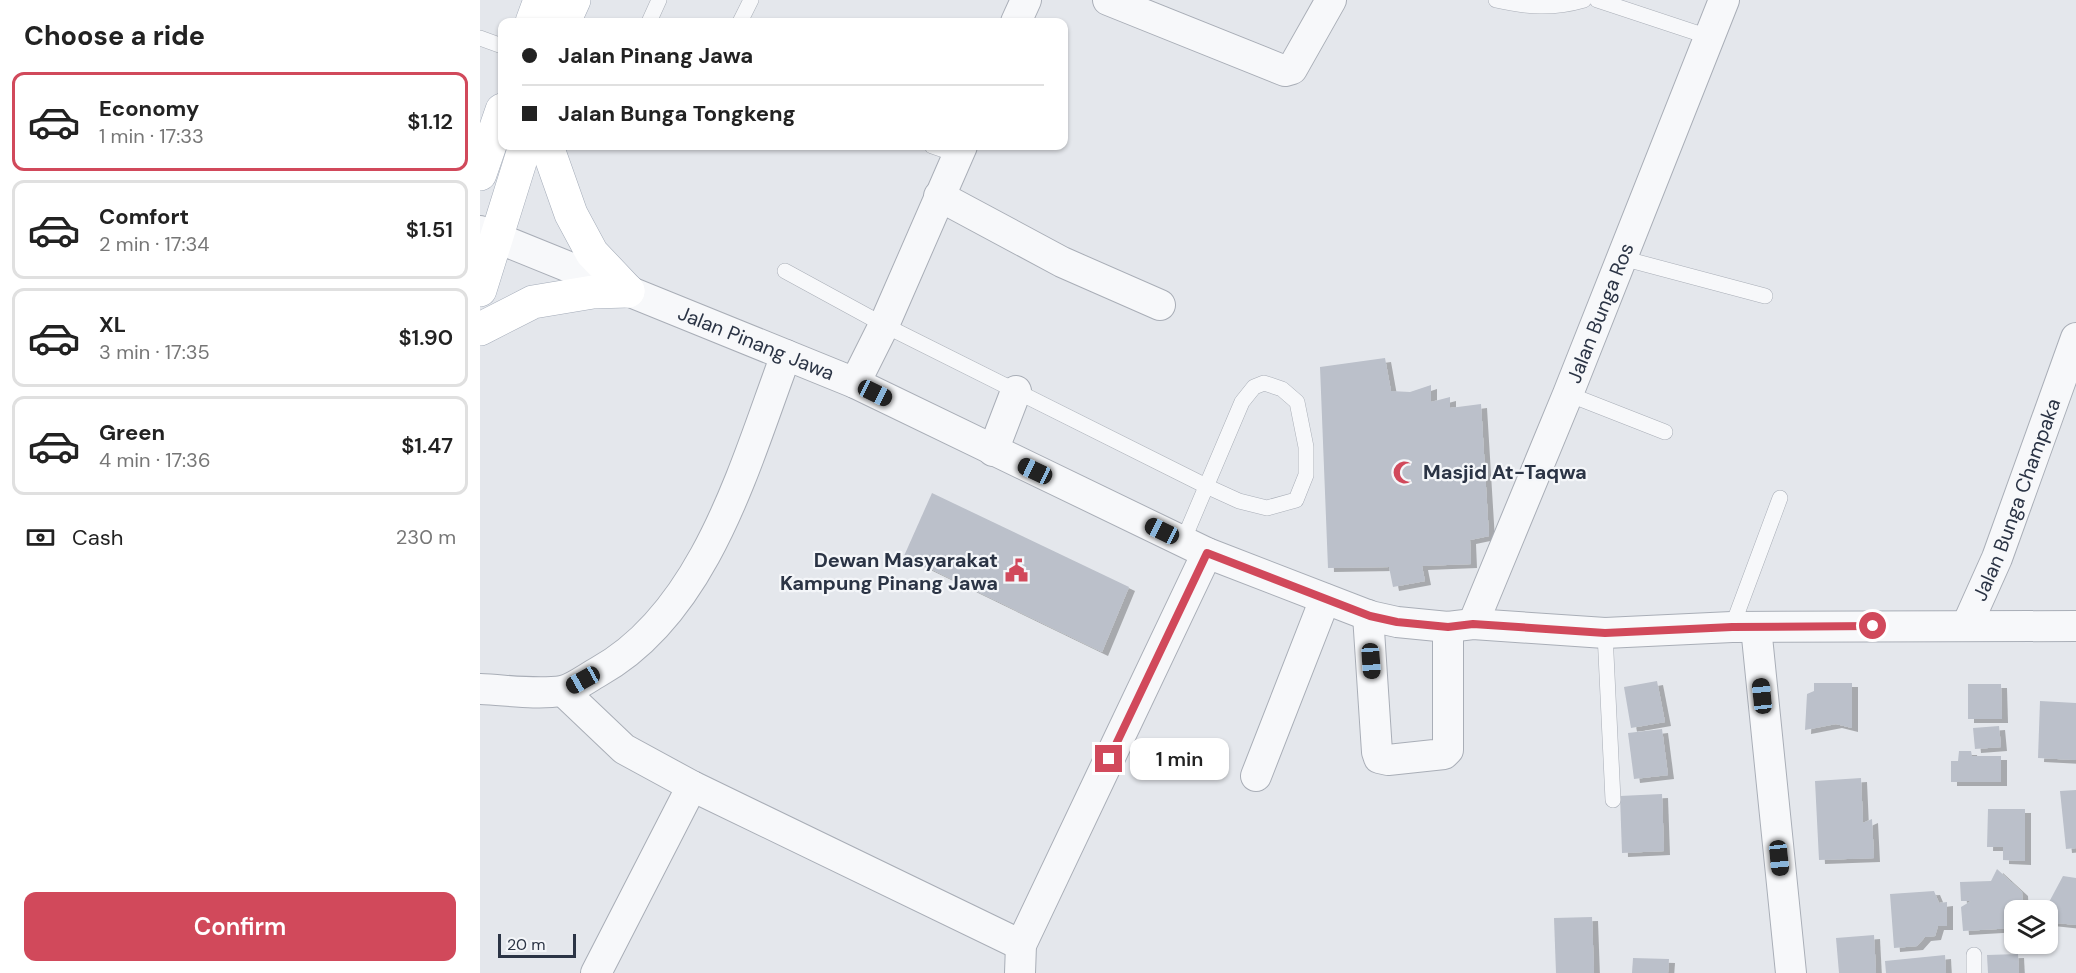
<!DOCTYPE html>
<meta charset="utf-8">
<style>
:root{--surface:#fff;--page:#f2f2f2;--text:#222;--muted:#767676;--line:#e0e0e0;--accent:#d1495b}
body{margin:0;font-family:"DM Sans",sans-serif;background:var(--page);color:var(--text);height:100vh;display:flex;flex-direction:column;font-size:22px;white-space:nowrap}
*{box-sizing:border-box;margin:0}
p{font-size:20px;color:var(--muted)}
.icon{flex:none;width:33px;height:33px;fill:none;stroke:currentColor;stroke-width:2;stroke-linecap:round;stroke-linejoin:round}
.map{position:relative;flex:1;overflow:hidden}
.details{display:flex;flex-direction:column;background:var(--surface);width:480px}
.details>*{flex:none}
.guide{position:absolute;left:18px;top:18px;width:570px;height:132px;border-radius:12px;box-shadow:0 2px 4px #0004;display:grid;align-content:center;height:132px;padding:0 24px;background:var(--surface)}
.tools{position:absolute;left:1524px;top:900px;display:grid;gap:12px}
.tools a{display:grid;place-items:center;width:54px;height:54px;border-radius:12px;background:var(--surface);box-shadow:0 2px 4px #0004;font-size:30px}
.scale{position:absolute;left:18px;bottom:15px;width:78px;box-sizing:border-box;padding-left:6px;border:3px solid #2b3445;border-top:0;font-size:16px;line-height:21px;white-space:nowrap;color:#2b3445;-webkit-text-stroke:4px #f4f6f9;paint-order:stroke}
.end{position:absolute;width:27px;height:27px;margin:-14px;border:8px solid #d1495b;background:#fff;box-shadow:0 0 0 3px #fff}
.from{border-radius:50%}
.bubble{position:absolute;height:42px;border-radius:12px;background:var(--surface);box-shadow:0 2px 4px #0004;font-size:20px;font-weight:600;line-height:42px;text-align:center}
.car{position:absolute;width:18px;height:36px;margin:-18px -9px;border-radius:8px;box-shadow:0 0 4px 2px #0007;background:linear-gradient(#222 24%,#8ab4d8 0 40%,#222 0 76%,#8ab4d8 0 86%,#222 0)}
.guide b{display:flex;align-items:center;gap:21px;height:57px;font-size:22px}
.guide b+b{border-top:2px solid var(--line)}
.guide i{width:15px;height:15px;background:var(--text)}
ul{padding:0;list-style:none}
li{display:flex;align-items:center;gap:18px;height:99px;margin:0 12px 9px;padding:0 12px;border:3px solid var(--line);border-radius:12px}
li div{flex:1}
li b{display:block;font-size:22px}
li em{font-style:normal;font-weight:600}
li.on{border-color:var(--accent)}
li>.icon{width:54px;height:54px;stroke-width:1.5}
h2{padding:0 24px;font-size:27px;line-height:72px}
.pay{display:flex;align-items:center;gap:15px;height:66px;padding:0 24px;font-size:22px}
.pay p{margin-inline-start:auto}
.primary-button{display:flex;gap:12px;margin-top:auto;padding:12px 24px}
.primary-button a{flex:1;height:69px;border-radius:12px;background:var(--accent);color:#fff;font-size:24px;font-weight:600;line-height:69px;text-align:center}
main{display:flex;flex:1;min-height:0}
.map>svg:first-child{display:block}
.building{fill:#bbc0ca;filter:url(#shadow)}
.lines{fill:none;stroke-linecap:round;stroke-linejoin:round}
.lane-casing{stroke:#a9aeb7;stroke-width:16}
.street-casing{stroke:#a9aeb7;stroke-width:32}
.primary-casing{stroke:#a3abb8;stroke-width:34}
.lane{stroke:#f7f8fa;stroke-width:15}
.street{stroke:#f7f8fa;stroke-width:30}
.primary{stroke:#fff;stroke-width:33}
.route{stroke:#d1495b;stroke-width:8}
.labels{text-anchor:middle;stroke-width:4.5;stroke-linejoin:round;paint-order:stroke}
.street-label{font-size:20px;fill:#2b3445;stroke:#f4f6f9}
.poi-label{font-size:20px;font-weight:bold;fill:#2b3445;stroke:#f4f6f9;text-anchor:start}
</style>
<main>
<section class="details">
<h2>Choose a ride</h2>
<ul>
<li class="on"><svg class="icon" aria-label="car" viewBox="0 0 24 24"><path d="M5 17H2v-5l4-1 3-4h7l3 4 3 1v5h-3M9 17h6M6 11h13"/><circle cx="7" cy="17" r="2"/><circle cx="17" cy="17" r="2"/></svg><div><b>Economy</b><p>1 min · 17:33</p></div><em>$1.12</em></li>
<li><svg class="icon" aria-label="car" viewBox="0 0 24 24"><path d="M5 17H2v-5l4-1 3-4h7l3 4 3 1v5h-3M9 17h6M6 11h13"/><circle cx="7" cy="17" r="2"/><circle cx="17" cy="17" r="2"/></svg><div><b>Comfort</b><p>2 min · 17:34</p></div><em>$1.51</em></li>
<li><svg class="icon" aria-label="car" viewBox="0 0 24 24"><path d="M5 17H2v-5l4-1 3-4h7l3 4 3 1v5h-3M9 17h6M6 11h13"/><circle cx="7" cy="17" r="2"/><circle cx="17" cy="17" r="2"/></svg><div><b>XL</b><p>3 min · 17:35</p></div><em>$1.90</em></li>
<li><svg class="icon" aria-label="car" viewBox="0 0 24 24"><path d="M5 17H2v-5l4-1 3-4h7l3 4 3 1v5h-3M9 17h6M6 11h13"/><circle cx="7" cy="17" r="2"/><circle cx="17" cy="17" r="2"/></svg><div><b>Green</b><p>4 min · 17:36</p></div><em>$1.47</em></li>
</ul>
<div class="pay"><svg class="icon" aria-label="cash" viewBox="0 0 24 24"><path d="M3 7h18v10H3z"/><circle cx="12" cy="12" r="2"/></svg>Cash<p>230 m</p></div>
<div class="primary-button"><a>Confirm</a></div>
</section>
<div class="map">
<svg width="1596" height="973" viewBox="0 0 1596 973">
<defs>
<filter id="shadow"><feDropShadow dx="6" dy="4" stdDeviation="0" flood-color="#0004"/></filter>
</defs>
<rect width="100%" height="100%" fill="#e4e7ec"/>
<!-- building -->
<g class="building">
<polygon points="905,358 911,391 930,392 951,385 951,402 970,397 970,408 1001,404 1009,536 990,540 991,564 942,566 945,581 913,587 909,567 848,568 840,367"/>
<polygon points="452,493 649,587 622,652 424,556"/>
<polygon points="1177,681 1185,722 1151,728 1144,687"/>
<polygon points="1334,683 1372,683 1372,728 1356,724 1325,730 1327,694 1334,691"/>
<polygon points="1488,684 1521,684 1522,719 1488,719"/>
<polygon points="1560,701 1596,703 1596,760 1558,758"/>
<polygon points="1519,726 1521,747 1495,749 1493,728"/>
<polygon points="1182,729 1188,775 1154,779 1148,733"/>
<polygon points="1479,751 1491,751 1492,756 1521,756 1521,782 1471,782 1471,761 1478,761"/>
<polygon points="1381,778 1383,823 1392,819 1394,858 1339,860 1335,781"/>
<polygon points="1596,790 1596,848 1586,849 1580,791"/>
<polygon points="1182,794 1184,851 1142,853 1140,796"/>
<polygon points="1508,809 1545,809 1545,861 1523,860 1523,847 1507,847"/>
<polygon points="1517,869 1542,892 1543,910 1534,910 1534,928 1483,931 1481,907 1491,901 1481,901 1480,882 1511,881"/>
<polygon points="1583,876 1596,878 1596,925 1568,922 1568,904"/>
<polygon points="1454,891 1459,903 1467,902 1467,926 1458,926 1455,936 1445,937 1437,946 1414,948 1410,894"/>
<polygon points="1112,917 1114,973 1076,973 1074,918"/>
<polygon points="1394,935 1396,973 1359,973 1356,938"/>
<polygon points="1538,954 1539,973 1508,973 1507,955"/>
<polygon points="1465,955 1466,973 1406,973 1405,961"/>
<polygon points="1153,958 1189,959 1188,973 1152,973"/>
</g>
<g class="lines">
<defs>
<g id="lane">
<path d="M1016,0C1047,7 1073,9 1104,0"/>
<polyline points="1117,0 1229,37"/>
<polyline points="169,22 179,0"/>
<polyline points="260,22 271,0"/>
<polyline points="0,38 22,46"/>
<polyline points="452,146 478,155"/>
<polyline points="1142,258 1285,296"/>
<polyline points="305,271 404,325 726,486 759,501 787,508 816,500 826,475 826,447 817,402 802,389 784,383 774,387 762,402 703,541"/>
<polyline points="1088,394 1185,432"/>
<polyline points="1252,627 1300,498"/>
<polyline points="1125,633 1133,800"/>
<polyline points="1494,955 1494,973"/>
</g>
<g id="street">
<polyline points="628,0 805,71 812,69 851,0"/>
<polyline points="536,22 546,0"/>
<polyline points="459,196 582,262 680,305"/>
<path id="s1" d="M0,231L375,383L727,553L890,616L917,622L968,627L993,624L1125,633L1252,627L1596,626"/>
<polyline points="375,383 404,325 482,146"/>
<polyline points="513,451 536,391"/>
<polyline points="888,615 897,752 899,758 908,760 964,754 968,750 968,627"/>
<path id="s2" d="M993,624L1088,394L1244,0"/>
<path id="s3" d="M1487,625L1517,558L1596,338"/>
<polyline points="1276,627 1311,973"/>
<path d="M0,689C26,690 56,695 82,691C93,689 107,678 118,672C226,612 265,464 306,355"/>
<polyline points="83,691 144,749 212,786 541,945"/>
<polyline points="776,776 845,599"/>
<polyline points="116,973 212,786"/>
<polyline points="540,973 541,945 727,553"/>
</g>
<g id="primary">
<polyline points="52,22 60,0"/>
<polyline points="84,22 94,0"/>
<polyline points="67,146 91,214 112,253 148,291"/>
<polyline points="0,174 22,110"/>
<polyline points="0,290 45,146"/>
<polyline points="0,329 53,302 113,292 148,291"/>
</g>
</defs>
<!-- lane casing -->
<use href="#lane" class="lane-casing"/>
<!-- street casing -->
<use href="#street" class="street-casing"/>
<!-- primary casing -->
<use href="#primary" class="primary-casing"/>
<!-- lane -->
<use href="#lane" class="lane"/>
<!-- street -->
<use href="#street" class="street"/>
<!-- primary -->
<use href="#primary" class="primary"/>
</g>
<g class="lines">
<!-- route -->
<polyline class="route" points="629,759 727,553 890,616 917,622 968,627 993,624 1125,633 1252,627 1393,626"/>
</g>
<!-- icons -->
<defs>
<symbol id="mosque-bare" viewBox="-9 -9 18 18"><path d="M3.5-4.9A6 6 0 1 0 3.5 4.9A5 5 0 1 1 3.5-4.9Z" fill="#d1495b" stroke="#f4f6f9" stroke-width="2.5" paint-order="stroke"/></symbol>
<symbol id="civic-bare" viewBox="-9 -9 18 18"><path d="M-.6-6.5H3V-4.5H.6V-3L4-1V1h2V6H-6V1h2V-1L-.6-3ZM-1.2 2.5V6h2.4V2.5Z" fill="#d1495b" stroke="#f4f6f9" stroke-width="2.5" paint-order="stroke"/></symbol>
</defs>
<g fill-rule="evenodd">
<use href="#mosque-bare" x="908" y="456" width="33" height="33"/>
<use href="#civic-bare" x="520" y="554" width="33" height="33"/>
</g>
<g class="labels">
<!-- street labels -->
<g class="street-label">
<text dy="7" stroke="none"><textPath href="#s2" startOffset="336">Jalan Bunga Ros</textPath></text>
<text dy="7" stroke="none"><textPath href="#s1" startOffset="298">Jalan Pinang Jawa</textPath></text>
<text dy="7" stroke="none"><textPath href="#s3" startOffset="135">Jalan Bunga Champaka</textPath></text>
</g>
<!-- poi labels -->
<g class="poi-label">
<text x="943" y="479">Masjid At-Taqwa</text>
<text x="518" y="567" text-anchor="end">Dewan Masyarakat<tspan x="518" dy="23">Kampung Pinang Jawa</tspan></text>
</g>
</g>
</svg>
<div class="tools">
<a><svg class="icon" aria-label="layers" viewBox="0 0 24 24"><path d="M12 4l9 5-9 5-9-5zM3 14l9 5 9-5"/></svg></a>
</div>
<div class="scale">20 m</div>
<i class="end from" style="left:1393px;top:626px"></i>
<i class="end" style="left:629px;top:759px"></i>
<div class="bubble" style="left:650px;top:738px;width:99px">1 min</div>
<i class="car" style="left:395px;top:393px;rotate:116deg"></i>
<i class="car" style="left:555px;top:471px;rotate:295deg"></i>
<i class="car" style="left:682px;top:531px;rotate:296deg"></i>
<i class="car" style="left:891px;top:661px;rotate:176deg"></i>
<i class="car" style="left:103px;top:680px;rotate:241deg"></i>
<i class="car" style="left:1282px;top:696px;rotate:354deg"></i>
<i class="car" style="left:1299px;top:858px;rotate:174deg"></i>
<div class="guide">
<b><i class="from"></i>Jalan Pinang Jawa</b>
<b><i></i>Jalan Bunga Tongkeng</b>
</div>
</div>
</main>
